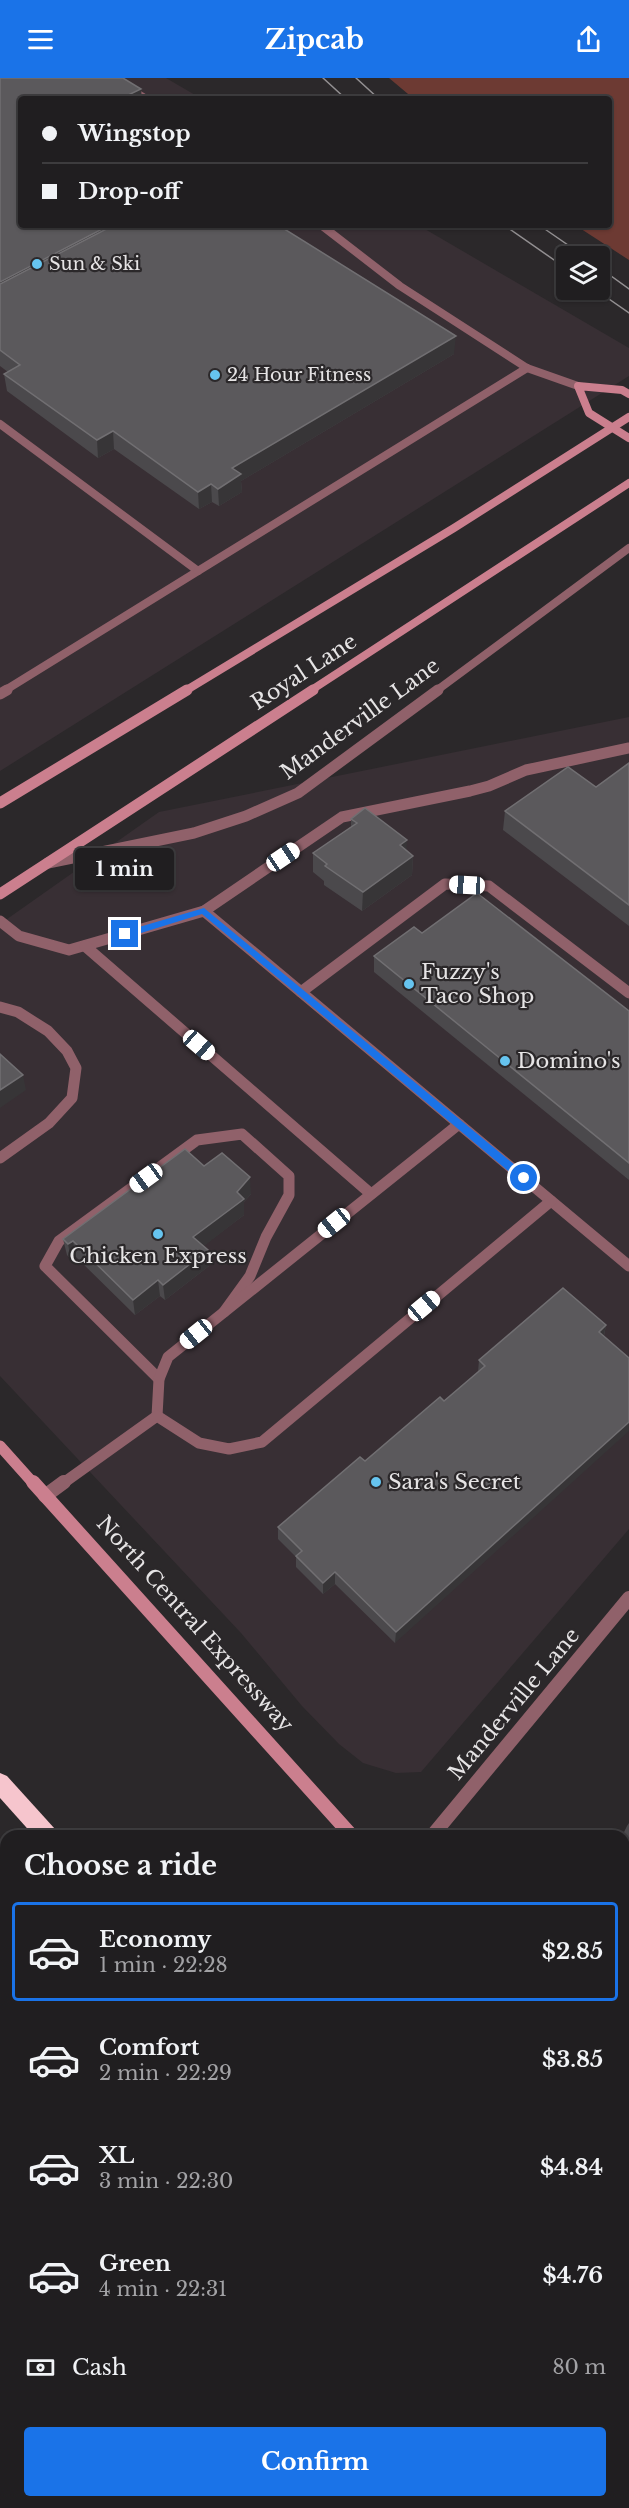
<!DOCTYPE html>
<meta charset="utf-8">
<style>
:root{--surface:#201e20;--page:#282729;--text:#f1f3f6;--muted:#a2a2a5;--line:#3d3c3e;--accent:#1a73e8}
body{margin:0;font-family:"Libre Baskerville",serif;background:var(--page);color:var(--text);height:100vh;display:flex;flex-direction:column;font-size:22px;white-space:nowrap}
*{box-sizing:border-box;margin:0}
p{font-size:20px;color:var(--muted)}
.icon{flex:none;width:33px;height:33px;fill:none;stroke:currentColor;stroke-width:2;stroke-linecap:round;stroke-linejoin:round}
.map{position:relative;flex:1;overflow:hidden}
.drawer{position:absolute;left:0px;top:1752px;width:630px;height:678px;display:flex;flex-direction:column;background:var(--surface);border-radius:18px 18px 0 0;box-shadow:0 2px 4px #0004,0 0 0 2px var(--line)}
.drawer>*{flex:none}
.guide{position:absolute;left:18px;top:18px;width:594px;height:132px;border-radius:6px;box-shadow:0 2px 4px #0004,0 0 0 2px var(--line);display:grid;align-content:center;height:132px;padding:0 24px;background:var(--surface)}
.tools{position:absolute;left:556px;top:168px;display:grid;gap:12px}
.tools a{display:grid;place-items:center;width:54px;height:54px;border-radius:6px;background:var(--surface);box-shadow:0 2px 4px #0004,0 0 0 2px var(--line);font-size:30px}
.end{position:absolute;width:27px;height:27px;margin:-14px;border:8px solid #1a73e8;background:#fff;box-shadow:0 0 0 3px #fff}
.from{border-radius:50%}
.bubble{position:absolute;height:42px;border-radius:6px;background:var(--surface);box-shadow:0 2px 4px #0004,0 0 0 2px var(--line);font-size:20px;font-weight:800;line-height:42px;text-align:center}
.car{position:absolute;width:18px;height:36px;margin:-18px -9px;border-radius:8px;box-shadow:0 0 4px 2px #0007;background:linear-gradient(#fff 24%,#345 0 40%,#fff 0 76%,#345 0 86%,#fff 0)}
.guide b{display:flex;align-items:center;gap:21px;height:57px;font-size:22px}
.guide b+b{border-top:2px solid var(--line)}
.guide i{width:15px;height:15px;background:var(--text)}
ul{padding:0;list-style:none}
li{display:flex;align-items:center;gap:18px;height:99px;margin:0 12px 9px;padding:0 12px;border:3px solid transparent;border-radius:6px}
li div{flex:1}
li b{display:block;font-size:22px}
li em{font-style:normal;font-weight:800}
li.current{border-color:var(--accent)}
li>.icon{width:54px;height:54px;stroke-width:1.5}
h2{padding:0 24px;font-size:27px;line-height:72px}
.pay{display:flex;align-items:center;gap:15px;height:66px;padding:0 24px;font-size:22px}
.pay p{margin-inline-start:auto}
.action{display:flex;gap:12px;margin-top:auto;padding:12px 24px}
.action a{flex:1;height:69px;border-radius:6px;background:var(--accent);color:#fff;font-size:24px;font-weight:800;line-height:69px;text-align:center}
header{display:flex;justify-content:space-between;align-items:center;height:78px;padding:0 24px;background:var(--accent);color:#fff;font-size:27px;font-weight:800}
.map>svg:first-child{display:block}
.built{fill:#382f34}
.green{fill:#6d3a33}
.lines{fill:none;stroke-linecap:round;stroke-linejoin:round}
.lane-far2{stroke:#90616a;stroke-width:8}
.lane-far1{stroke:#90616a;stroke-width:11}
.lane{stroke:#90616a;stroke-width:14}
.street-far2{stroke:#90616a;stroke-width:8}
.street-far1{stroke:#90616a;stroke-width:11}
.street{stroke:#90616a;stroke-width:14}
.secondary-far2{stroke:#cb7f8e;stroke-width:8}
.secondary-far1{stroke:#cb7f8e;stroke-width:11}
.secondary{stroke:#cb7f8e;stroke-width:14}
.highway{fill:#f6c5cd;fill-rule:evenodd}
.tram{stroke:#939092;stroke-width:1.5}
.wall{fill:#4b494c}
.shaded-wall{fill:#373537}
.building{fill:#5b595c;stroke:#716f72;stroke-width:1.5}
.route{fill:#1a73e8}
.poi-dot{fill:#66c4ef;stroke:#2b282a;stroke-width:2}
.labels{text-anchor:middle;stroke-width:4.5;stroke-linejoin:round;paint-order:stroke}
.far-poi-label{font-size:18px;fill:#e6e4e5;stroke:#2b282a;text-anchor:start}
.street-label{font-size:21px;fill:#e6e4e5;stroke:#2b282a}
.poi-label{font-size:21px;fill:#e6e4e5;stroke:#2b282a;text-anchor:start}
</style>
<header><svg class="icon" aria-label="menu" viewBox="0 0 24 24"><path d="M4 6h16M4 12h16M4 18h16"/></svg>Zipcab<svg class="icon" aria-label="share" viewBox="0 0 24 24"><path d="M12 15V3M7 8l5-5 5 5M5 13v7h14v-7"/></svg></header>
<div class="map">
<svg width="629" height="2430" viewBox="0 0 629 2430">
<rect width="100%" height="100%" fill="#2b282a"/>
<!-- built -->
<g class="built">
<polygon points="0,0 166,0 202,21 21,21 21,147 418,147 629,270 629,298 0,693"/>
<polygon points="629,639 629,1451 421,1694 396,1695 363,1685 339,1666 302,1628 241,1555 0,1298 0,846 159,734"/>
</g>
<!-- green -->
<polygon class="green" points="389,0 629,0 629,182 575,147 609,147 609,21 414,21"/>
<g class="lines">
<!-- lane-far2 -->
<g class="lane-far2">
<polyline points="112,0 146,21"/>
<polyline points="321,147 400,208 527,290 578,308"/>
<polyline points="0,346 198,493 4,613"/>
<polyline points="198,493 527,290"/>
</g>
<!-- lane-far1 -->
<g class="lane-far1">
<polyline points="0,616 7,612"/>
<polyline points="204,833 342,739 470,713 489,708 526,692 629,670"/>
<polyline points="0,843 19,858 69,872 204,833 629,1188"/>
<polyline points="85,868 371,1116"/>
<polyline points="301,914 445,806 489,808 629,915"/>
<polyline points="0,929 18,934 48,953 67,973 76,990 72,1020 49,1045 0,1080"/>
<polyline points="159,1301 45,1188 59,1163 197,1062 242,1056 289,1098 289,1117 266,1159 250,1198 224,1234"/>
<polyline points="157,1338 159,1301 168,1279 459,1046"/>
<polyline points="62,1406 157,1338 199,1365 229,1371 262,1364 551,1123"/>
</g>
<!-- lane -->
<polyline class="lane" points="45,1418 64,1404"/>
<!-- street-far2 -->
<polyline class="street-far2" points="436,613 629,470"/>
<!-- street-far1 -->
<polyline class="street-far1" points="48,785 194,755 246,738 298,715 438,612"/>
<!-- street -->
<polyline class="street" points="432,1758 629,1520"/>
<!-- secondary-far2 -->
<g class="secondary-far2">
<polyline points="629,316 622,312 578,308 589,335 629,360"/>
<polyline points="185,613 454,450 629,339"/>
<polyline points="310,613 629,405"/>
</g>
<!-- secondary-far1 -->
<g class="secondary-far1">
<polyline points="0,725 187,612"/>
<polyline points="0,816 313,612"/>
<polyline points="0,1368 34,1406"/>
</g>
<!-- secondary -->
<g class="secondary">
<polyline points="33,1404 352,1758"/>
<polyline points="624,2050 629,2055"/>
<polyline points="0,2426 3,2430"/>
</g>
<!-- highway -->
<g class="highway">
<polygon points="0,1695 7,1698 55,1751 58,1758 34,1758 0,1720"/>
<polygon points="0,1930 6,1933 6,1960 0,1958"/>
<polygon points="0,2257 6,2260 6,2288 0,2285"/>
<polygon points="624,2395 629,2397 629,2425 624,2423"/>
<polygon points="112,2424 139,2424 141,2430 114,2430"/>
<polygon points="384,2424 411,2424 413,2430 386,2430"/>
</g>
<!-- tram -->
<g class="tram">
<polyline points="323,0 346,21"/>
<polyline points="356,0 379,21"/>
<polyline points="504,147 567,191"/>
<polyline points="539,147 584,178"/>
<polyline points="600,190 629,211"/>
<polyline points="596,212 629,235"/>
</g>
</g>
<!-- wall -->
<g class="wall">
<polygon points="0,0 21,21 454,276 241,403 242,414 219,428 212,424 199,431 114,371 98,380 7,313 4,296 8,294 0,288"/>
<polygon points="629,685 629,848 503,752 505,733 596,709"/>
<polygon points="351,741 413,778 412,797 362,833 324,807 324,803 313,794 313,775 351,749"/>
<polygon points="422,855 629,933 629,1102 374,894 374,878"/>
<polygon points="204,1088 251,1116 244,1124 244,1137 203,1168 209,1188 165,1222 160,1218 135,1237 76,1179 71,1182 67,1177 63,1161"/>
<polygon points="606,1247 604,1258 395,1565 335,1506 323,1516 296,1489 296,1479 278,1461 278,1449 444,1323 478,1294 479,1282"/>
<polygon points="629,1745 629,1765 624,1760 624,1758 622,1758 627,1748"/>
</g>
<!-- shaded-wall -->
<g class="shaded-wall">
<polygon points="141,11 142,21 120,21"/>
<polygon points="110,147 150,147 0,226 0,204"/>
<polygon points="456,258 454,276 241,403 242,414 219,428 218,411 232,390"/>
<polygon points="113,353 114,371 98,380 97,362"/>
<polygon points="211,406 212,424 199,431 198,414"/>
<polygon points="407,762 406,781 400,767"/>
<polygon points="413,778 412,797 362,833 363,814"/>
<polygon points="23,997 26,1012 0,1030 0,1012"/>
<polygon points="250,1099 251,1116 244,1124 244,1137 195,1175 193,1159 237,1114"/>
<polygon points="73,1163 76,1179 71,1182 68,1166"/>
<polygon points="208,1172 209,1188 165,1222 163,1207"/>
<polygon points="158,1202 160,1218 135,1237 133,1222"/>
<polygon points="606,1247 603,1261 599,1254"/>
<polygon points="629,1344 629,1353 395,1565 396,1554"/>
<polygon points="335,1494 335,1506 323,1516 323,1505"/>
</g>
<!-- building -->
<g class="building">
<polygon points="0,0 123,0 141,11 120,21 21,21 21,147 110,147 0,204"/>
<polygon points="114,147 278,147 456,258 232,390 241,396 218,411 211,406 198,414 113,353 97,362 4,296 20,287 0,272 0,206"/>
<polygon points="629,685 629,827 505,733 568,689 596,709"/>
<polygon points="365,730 407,762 400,767 413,778 363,814 325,788 327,786 313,775 357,745 351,741"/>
<polygon points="477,815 629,933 629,1085 374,878 414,849 422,855"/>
<polygon points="0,976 23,997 0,1012"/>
<polygon points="185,1071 204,1088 222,1075 250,1099 237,1114 244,1121 193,1159 208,1172 163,1207 158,1202 133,1222 73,1163 68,1166 63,1161"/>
<polygon points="563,1210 606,1247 599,1254 629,1280 629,1344 396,1554 335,1494 323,1505 296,1478 302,1473 278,1449 360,1379 365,1383 440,1319 444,1323 485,1288 479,1282"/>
</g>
<!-- route -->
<polygon class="route" points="204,830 527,1097 527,1103 520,1103 202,836 125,860 121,856 122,854"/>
<!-- markers -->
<g class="poi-dot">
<circle cx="37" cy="186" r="6"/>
<circle cx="215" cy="297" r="6"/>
<circle cx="409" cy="906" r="6"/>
<circle cx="505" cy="983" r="6"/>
<circle cx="158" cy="1156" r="6"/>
<circle cx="376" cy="1404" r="6"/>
</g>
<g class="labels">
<!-- far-poi labels -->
<g class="far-poi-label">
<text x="49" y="192">Sun &amp; Ski</text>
<text x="227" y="303">24 Hour Fitness</text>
</g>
<!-- street labels -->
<g class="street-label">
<text transform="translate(304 594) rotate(-33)" y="7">Royal Lane</text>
<text transform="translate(360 641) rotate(-36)" y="7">Manderville Lane</text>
<text transform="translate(195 1546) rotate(48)" y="7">North Central Expressway</text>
<text transform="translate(514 1626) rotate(-50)" y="7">Manderville Lane</text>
</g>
<!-- poi labels -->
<g class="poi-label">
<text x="421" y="901">Fuzzy's<tspan x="421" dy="24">Taco Shop</tspan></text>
<text x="517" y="990">Domino's</text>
<text x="158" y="1185" text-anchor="middle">Chicken Express</text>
<text x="388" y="1411">Sara's Secret</text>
</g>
</g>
</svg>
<div class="tools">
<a><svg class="icon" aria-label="layers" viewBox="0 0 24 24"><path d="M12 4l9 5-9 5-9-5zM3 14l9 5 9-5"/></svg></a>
</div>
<i class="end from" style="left:524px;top:1100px"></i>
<i class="end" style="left:125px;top:856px"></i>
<div class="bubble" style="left:75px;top:770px;width:99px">1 min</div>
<i class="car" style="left:283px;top:779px;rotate:56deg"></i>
<i class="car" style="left:467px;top:807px;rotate:273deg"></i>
<i class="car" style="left:199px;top:967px;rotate:131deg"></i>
<i class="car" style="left:146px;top:1100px;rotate:234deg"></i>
<i class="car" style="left:334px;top:1145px;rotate:231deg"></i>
<i class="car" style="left:424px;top:1228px;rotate:50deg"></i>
<i class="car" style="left:196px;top:1256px;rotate:231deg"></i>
<div class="guide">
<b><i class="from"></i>Wingstop</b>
<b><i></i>Drop-off</b>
</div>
<section class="drawer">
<h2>Choose a ride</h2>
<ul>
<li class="current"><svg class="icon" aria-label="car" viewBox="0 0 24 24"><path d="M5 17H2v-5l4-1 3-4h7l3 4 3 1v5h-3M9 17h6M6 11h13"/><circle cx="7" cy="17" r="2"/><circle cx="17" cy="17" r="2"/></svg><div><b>Economy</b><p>1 min · 22:28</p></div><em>$2.85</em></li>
<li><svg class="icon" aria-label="car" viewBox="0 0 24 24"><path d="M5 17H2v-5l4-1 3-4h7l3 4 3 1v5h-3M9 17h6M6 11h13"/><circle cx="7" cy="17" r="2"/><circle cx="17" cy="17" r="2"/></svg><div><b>Comfort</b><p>2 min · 22:29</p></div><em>$3.85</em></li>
<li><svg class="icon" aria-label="car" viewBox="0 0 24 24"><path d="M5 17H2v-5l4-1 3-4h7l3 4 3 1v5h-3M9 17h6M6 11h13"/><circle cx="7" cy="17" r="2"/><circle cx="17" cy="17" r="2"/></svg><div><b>XL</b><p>3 min · 22:30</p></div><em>$4.84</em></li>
<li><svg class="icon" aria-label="car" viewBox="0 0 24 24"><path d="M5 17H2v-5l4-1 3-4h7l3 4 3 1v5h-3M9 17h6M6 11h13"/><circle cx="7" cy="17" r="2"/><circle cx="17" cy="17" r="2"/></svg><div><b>Green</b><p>4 min · 22:31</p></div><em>$4.76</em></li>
</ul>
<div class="pay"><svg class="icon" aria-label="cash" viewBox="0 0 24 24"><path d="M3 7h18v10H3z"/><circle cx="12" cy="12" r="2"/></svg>Cash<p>80 m</p></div>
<div class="action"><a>Confirm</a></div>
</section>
</div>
